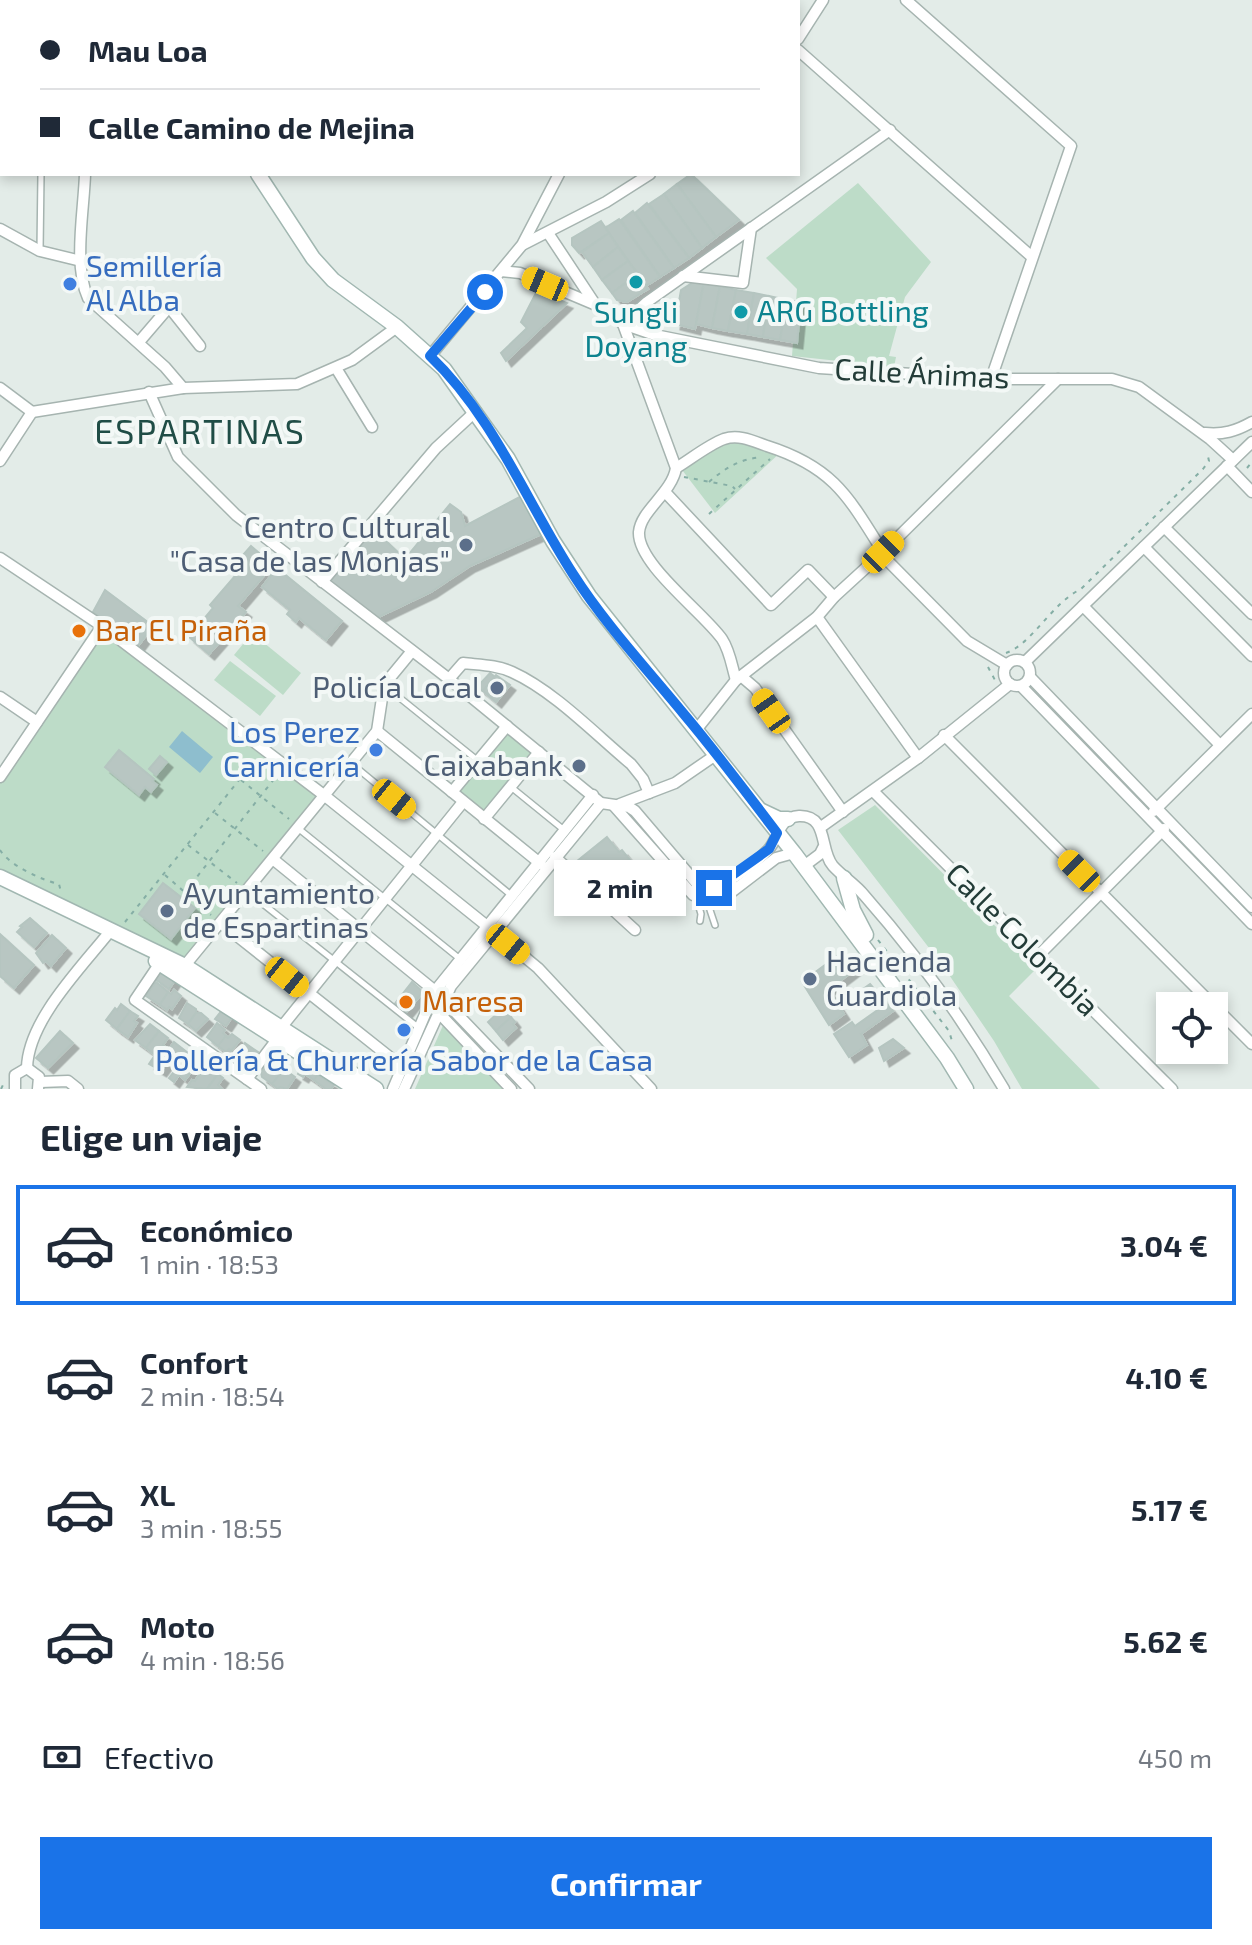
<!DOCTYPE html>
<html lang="es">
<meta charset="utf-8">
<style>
:root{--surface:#fff;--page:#f6f6f7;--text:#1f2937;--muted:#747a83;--line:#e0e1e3;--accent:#1a73e8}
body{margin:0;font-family:"Exo 2",sans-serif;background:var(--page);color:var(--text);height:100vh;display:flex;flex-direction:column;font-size:30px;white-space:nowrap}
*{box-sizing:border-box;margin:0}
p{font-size:26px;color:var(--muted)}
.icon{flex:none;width:44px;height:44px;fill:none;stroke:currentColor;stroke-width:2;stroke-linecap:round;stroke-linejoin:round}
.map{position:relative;height:1089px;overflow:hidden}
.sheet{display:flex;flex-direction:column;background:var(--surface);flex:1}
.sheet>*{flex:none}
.banner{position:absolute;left:0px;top:0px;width:800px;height:176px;box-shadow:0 4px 12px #0003;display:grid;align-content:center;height:176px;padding:0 40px;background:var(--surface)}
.tools{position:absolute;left:1156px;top:992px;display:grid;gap:16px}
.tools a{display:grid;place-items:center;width:72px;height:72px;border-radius:0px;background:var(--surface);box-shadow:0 4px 12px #0003;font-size:40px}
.end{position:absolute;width:36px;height:36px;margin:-18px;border:10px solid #1a73e8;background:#fff;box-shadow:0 0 0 4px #fff}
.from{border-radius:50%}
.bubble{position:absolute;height:56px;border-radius:0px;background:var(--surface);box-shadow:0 4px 12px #0003;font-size:26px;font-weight:700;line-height:56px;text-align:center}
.car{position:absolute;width:24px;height:48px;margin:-24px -12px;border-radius:10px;box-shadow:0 0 6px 2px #0007;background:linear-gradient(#f5c518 24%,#345 0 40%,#f5c518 0 76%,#345 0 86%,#f5c518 0)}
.banner b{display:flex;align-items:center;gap:28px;height:76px;font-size:30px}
.banner b+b{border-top:2px solid var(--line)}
.banner i{width:20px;height:20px;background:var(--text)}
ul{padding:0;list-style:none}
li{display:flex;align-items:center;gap:24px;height:120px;margin:0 16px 12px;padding:0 24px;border:4px solid transparent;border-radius:0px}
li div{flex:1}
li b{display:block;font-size:30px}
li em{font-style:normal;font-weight:700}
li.on{border-color:var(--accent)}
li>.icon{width:72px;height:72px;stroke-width:1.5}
h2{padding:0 40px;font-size:36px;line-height:96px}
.pay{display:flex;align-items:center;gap:20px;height:88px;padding:0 40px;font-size:30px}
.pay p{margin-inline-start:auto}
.primary-button{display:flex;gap:16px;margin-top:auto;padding:16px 40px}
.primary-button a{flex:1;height:92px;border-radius:0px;background:var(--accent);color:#fff;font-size:32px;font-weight:700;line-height:92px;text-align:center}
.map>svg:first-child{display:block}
.green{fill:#bddcc8}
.water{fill:#8ebece}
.building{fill:#b8c6c2;stroke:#b5c5c0;stroke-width:2;filter:url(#shadow)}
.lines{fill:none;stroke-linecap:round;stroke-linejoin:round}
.lane-casing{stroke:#a6b4b0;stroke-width:8}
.street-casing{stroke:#a6b4b0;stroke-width:13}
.secondary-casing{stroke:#a1b7b1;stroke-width:17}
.path{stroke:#85aea5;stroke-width:2;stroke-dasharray:4 6;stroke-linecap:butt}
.lane{stroke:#fff;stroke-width:5}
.street{stroke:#fff;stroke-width:10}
.secondary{stroke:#fff;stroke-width:14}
.route{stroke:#1a73e8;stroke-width:10}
.culture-dot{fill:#0f9aa8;stroke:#f3f8f6;stroke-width:3}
.shop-dot{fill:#3f7fe0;stroke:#f3f8f6;stroke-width:3}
.service-dot{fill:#5c6f8a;stroke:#f3f8f6;stroke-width:3}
.food-dot{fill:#e8710a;stroke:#f3f8f6;stroke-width:3}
.labels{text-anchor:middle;stroke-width:8;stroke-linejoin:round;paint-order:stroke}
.shop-label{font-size:30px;fill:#366cbe;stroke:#f3f8f6;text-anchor:start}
.culture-label{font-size:30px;fill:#0d838f;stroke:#f3f8f6;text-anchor:start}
.street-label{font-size:30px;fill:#233c38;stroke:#f3f8f6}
.service-label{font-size:30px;fill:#4e5e75;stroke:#f3f8f6;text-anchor:end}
.food-label{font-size:30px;fill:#c56008;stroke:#f3f8f6;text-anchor:start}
.quarter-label{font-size:34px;letter-spacing:2px;fill:#204d46;stroke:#f3f8f6}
</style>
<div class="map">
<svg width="1252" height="1089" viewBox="0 0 1252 1089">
<defs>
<filter id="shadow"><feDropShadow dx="5.5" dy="5.5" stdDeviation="0" flood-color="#0004"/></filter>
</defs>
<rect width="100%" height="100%" fill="#e3ece8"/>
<!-- green -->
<g class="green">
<polygon points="858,183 931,262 905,297 889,356 896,357 894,367 792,356 797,289 766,258"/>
<polygon points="738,437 782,451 715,513 679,466"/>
<polygon points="102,626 325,796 185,966 0,877 0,777"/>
<polygon points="252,633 301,673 283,695 234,655"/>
<polygon points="230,661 276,696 260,716 214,680"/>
<polygon points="507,726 539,752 484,819 452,792"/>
<polygon points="875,805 1037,968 1009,996 1100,1089 1022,1089 994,1041 943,966 838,830"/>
<polygon points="444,1023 506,1089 415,1089"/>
</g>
<!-- water -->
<polygon class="water" points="182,731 213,757 200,773 169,747"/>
<!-- building -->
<g class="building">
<polygon points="691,174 739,220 716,237 677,184"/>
<polygon points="677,184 716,237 702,248 664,194"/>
<polygon points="664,194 702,248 689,258 649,204"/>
<polygon points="647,203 689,258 674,268 635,213"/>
<polygon points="633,211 674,268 660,277 621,220"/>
<polygon points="619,219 660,277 646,286 605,228"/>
<polygon points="601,221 609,233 579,253 572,245 572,238"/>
<polygon points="609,233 618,247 593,267 582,252"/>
<polygon points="618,247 628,261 602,280 593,267"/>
<polygon points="628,261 638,274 612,293 602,280"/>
<polygon points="638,274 648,289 627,302 617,300 612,293"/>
<polygon points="695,281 704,282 695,329 675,324 681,290"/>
<polygon points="704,282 720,286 712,328 696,324"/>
<polygon points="720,286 736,290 728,331 712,328"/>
<polygon points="736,290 754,293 747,334 728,331"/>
<polygon points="537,291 567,303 506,361 501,353 527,328 521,322"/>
<polygon points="754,293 769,296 763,337 747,334"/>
<polygon points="769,296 787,300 780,340 763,337"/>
<polygon points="787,300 801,302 797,343 780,340"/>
<polygon points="527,493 548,531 470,566 431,592 372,620 322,582 369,525 405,559 450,504 461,512 465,526"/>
<polygon points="251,546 273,565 238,606 246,612 209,654 189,637 213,608 210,605 235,576 229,571"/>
<polygon points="277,568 342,621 326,640 299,618 296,622 287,614 290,610 262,587"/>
<polygon points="105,590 153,626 138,646 93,612"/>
<polygon points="490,673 495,677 483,691 477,687"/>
<polygon points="496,675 510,685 496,702 483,691"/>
<polygon points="119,750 154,779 152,781 157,785 151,792 145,787 139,795 105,767"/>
<polygon points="160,756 167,762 156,775 149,769"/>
<polygon points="607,837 619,852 622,850 643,876 639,878 646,886 632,896 606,862 587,877 576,862"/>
<polygon points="163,883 195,908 171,939 139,914"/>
<polygon points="30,918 47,933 34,947 17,932 22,927 20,926"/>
<polygon points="0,934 34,965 14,988 0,976"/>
<polygon points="52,935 66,948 51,966 46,961 43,963 36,953"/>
<polygon points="844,951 857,968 828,990 844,1014 829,1025 802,982"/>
<polygon points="161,970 175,980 169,989 155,979"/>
<polygon points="156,982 168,992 160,1005 146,996"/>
<polygon points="412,982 423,992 404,1015 393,1006"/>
<polygon points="870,984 893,1011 861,1034 867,1045 849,1057 834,1034 852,1022 855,1026 879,1009 863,989"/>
<polygon points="174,990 181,996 172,1009 169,1007 167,1010 160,1005 168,992 171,994"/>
<polygon points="187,1003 196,1009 196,1013 188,1024 179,1018"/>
<polygon points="121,1004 130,1011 117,1029 106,1020 115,1008 117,1010"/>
<polygon points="222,1010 232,1017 226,1026 215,1019"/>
<polygon points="501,1010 511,1017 496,1031 488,1022"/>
<polygon points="130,1011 138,1016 134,1021 137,1023 128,1037 117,1029"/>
<polygon points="196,1013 201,1013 208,1019 196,1031 188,1024"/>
<polygon points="511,1017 515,1022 513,1024 516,1028 503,1040 496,1031"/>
<polygon points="217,1023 225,1030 223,1033 226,1036 218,1046 207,1037"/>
<polygon points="150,1024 159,1031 146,1048 135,1040"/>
<polygon points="60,1031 73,1043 48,1068 36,1058"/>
<polygon points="159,1031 168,1038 163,1045 169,1049 156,1068 149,1064 155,1055 146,1048"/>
<polygon points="232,1034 240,1040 231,1051 229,1049 226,1052 218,1046 226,1036 228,1038"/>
<polygon points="893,1039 904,1048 884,1061 879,1048"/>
<polygon points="174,1042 188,1053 176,1069 167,1063 161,1071 156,1068"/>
<polygon points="245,1043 258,1052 247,1067 234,1058"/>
<polygon points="188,1053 197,1059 191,1066 194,1068 185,1080 179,1075 174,1082 169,1078"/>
<polygon points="270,1059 284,1069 272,1084 262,1077 261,1072"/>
<polygon points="303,1065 318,1075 314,1080 305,1074 303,1077 298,1074"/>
<polygon points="209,1068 218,1074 207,1089 187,1087 192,1080 195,1081 200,1073 205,1075"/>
<polygon points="284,1069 295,1077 287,1089 280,1087 278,1089 272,1084"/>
<polygon points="218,1074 223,1078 218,1085 222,1089 207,1089"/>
<polygon points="318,1075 334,1085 331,1089 326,1089 314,1080"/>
</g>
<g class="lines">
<defs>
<g id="lane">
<polyline points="40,250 41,174"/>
<polyline points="385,686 477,760"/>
<polyline points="352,764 511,895"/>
<polyline points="511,787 564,830"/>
<polyline points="299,829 460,959"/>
<polyline points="248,892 419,1028"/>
<polyline points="696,897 701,914 700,921"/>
<polyline points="712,899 710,910 715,925"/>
</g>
<g id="street">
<polyline points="536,0 537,2"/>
<polyline points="906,0 1071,146 991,379"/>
<polyline points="798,39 823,0"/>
<polyline points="798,50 1032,257"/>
<path d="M85,174C84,210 73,265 88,298L165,367L183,388"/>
<polyline points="0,229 40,251 81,261"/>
<polyline points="548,233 595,304"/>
<polyline points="524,244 606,202 650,174"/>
<polyline points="501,271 520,273 596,305 611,314 623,324 655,335 819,368 991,379 1112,379 1139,387 1210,439 1233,460"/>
<polyline points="683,276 743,283 751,228"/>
<polyline points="139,342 169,307 200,346"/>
<polyline points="430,356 522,245 559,174"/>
<polyline points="336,368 372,427"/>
<polyline points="0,388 32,412"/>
<path d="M149,392L178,457L236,515L449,679L601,803L629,807L635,811L698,885L707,889C723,888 756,863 768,850C779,839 778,817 799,816C829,815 819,850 833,866C843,877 855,884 864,895C916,954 964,1021 1004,1089"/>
<polyline points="32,412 183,388 297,384 352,360 397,327"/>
<path d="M1205,433C1223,435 1236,431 1252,422"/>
<polyline points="0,461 32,412"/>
<polyline points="1227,466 1252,492"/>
<path d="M676,468C691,459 708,445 724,439C739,434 753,441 767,446C833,467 848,496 883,552"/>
<polyline points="665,492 771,605 808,570 834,597"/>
<polyline points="1164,527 1252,614"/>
<polyline points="1144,547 1252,656"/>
<polyline points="881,554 967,641 1007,665"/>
<polyline points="0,558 102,626 325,796 487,926 538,968 651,1089"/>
<polyline points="322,582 436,448 476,411"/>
<polyline points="1083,606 1220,745"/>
<polyline points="817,617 918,758"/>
<circle cx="1017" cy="673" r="13"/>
<polyline points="1025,662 1252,442"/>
<polyline points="741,676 755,688 843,812"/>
<polyline points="1030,677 1252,907"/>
<path d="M449,679L463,663C480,665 497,665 512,672C554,691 595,734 631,764L643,779L649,793"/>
<path d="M736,680C732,667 730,651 722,639C704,613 637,564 639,532C641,510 672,493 676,468L623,324L647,302L890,130"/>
<polyline points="1021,686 1252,924"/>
<polyline points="0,697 37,722"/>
<polyline points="697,729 736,680 817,617 834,597 881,554 1058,379"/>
<polyline points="377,731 541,864"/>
<polyline points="944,735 1214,1006"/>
<polyline points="0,777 102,626"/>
<polyline points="873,791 1172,1089"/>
<polyline points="452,792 507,726"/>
<polyline points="620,804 675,783 717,754"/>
<polyline points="614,806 693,895 716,900 725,897 776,858 794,853"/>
<polyline points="1154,811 1252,714"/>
<polyline points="484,819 539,752"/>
<polyline points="821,827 918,758 1010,684"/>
<polyline points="555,857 635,930"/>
<polyline points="274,860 435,991 529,1089"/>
<polyline points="804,866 820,854 823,848"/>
<polyline points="222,924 406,1070"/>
<polyline points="1038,956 1164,829"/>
<polyline points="160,963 135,1000 261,1089"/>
<polyline points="182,969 377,731 384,685 412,651"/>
<polyline points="1214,1006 1252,1044"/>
<polyline points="438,1012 511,1089"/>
<path d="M27,1068C28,1020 82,967 111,930"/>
<polyline points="247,1079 278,1038 284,1024 463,802"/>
<polyline points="40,1082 68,1081 78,1089"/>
<polyline points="15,1089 15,1075 27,1068 39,1077 38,1089"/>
<polyline points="393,1089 435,991 593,795"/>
<polyline points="404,1089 451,986 601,803"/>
</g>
<g id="secondary">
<polyline points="102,0 104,2"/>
<polyline points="258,174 313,258 333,280 397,327 444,369 508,459 553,541 589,596 794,853 947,1058 966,1089"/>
<polyline points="762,811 779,819 788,819"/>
<polyline points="0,877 185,966 376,1089"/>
<polyline points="844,878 853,910 866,935"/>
<polyline points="156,961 356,1089"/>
</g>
</defs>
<!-- lane casing -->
<use href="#lane" class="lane-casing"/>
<!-- street casing -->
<use href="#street" class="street-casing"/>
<!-- secondary casing -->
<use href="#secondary" class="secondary-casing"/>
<!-- path -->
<g class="path">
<polyline points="1247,468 1252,462"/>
<polyline points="684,477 732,486 735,489"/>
<path d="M709,482C725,468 740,459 762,457"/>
<polyline points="709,514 770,459"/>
<path d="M1006,653C1032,644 1052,603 1081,589L1203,469L1209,461L1207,452"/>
<polyline points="988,667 996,682"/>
<polyline points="241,780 289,819"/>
<polyline points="215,813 263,851"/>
<polyline points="188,845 237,883"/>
<path d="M0,850C9,865 41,880 59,884L61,892"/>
<polyline points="165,875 211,915"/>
<polyline points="185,892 278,774"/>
<polyline points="125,922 256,759"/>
<polyline points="878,940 949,1031 952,1041"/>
<polyline points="1,1089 3,1085"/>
</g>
<!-- lane -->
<use href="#lane" class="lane"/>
<!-- street -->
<use href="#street" class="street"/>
<!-- secondary -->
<use href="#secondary" class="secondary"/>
</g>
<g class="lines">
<!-- route -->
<path class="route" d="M485,292L430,356C494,417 526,501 573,574C605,624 646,668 683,713C716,752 746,792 777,833L769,849L714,888"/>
</g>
<!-- markers -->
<g class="culture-dot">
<circle cx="636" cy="282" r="8"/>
<circle cx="741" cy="312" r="8"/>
</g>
<g class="shop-dot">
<circle cx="70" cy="284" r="8"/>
<circle cx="376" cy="750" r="8"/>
<circle cx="404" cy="1030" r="8"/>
</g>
<g class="service-dot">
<circle cx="466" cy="545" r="8"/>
<circle cx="497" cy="688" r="8"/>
<circle cx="579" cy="766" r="8"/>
<circle cx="167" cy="911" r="8"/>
<circle cx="810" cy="979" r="8"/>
</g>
<g class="food-dot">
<circle cx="79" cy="631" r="8"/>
<circle cx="406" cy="1002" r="8"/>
</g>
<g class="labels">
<!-- shop labels -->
<g class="shop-label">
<text x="86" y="277">Semillería<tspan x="86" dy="34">Al Alba</tspan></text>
<text x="360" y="743" text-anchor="end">Los Perez<tspan x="360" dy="34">Carnicería</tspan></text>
<text x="404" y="1071" text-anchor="middle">Pollería &amp; Churrería Sabor de la Casa</text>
</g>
<!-- culture labels -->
<g class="culture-label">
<text x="757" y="322">ARG Bottling</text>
<text x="636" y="323" text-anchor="middle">Sungli<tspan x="636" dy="34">Doyang</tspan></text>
</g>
<!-- street labels -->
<g class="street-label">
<text transform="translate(922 374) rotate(3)" y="10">Calle Ánimas</text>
<text transform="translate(1022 940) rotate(45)" y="10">Calle Colombia</text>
</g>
<!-- service labels -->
<g class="service-label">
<text x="450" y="538">Centro Cultural<tspan x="450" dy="34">"Casa de las Monjas"</tspan></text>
<text x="481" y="698">Policía Local</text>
<text x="563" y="776">Caixabank</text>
<text x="183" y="904" text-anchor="start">Ayuntamiento<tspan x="183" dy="34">de Espartinas</tspan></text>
<text x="826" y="972" text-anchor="start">Hacienda<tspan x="826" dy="34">Guardiola</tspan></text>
</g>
<!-- food labels -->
<g class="food-label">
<text x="95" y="641">Bar El Piraña</text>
<text x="422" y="1012">Maresa</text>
</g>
<!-- quarter labels -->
<g class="quarter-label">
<text x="200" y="444">ESPARTINAS</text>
</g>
</g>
</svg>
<div class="tools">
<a><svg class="icon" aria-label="locate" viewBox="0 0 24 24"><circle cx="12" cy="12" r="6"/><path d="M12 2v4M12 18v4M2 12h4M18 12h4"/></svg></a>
</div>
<i class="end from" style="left:485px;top:292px"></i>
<i class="end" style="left:714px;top:888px"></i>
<div class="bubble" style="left:554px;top:860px;width:132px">2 min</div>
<i class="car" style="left:545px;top:284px;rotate:293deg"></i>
<i class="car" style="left:883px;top:552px;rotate:45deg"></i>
<i class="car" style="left:771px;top:711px;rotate:325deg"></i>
<i class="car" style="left:394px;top:799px;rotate:129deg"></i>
<i class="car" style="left:1079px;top:871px;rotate:315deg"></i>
<i class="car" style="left:508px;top:944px;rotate:129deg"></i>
<i class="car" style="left:287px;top:977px;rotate:129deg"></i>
<div class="banner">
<b><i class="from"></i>Mau Loa</b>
<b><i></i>Calle Camino de Mejina</b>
</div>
</div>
<section class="sheet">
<h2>Elige un viaje</h2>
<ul>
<li class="on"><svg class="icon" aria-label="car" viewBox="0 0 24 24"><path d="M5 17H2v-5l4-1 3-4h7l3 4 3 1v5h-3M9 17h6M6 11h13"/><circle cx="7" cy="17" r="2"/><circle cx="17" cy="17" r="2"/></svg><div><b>Económico</b><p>1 min · 18:53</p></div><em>3.04 €</em></li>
<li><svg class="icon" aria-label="car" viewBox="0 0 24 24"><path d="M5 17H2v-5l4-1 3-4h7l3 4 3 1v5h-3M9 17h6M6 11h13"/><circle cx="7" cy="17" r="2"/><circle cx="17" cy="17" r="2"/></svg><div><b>Confort</b><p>2 min · 18:54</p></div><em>4.10 €</em></li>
<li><svg class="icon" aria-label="car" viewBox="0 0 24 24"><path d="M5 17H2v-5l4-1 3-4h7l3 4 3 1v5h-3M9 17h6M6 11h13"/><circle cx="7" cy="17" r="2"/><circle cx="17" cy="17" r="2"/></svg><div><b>XL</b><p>3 min · 18:55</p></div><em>5.17 €</em></li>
<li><svg class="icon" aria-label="car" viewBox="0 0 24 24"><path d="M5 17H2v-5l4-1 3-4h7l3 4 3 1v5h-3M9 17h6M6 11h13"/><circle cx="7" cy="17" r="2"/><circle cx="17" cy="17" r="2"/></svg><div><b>Moto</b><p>4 min · 18:56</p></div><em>5.62 €</em></li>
</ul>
<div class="pay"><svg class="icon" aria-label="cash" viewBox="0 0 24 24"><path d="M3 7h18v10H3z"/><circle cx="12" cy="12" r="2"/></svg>Efectivo<p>450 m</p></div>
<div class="primary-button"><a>Confirmar</a></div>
</section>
